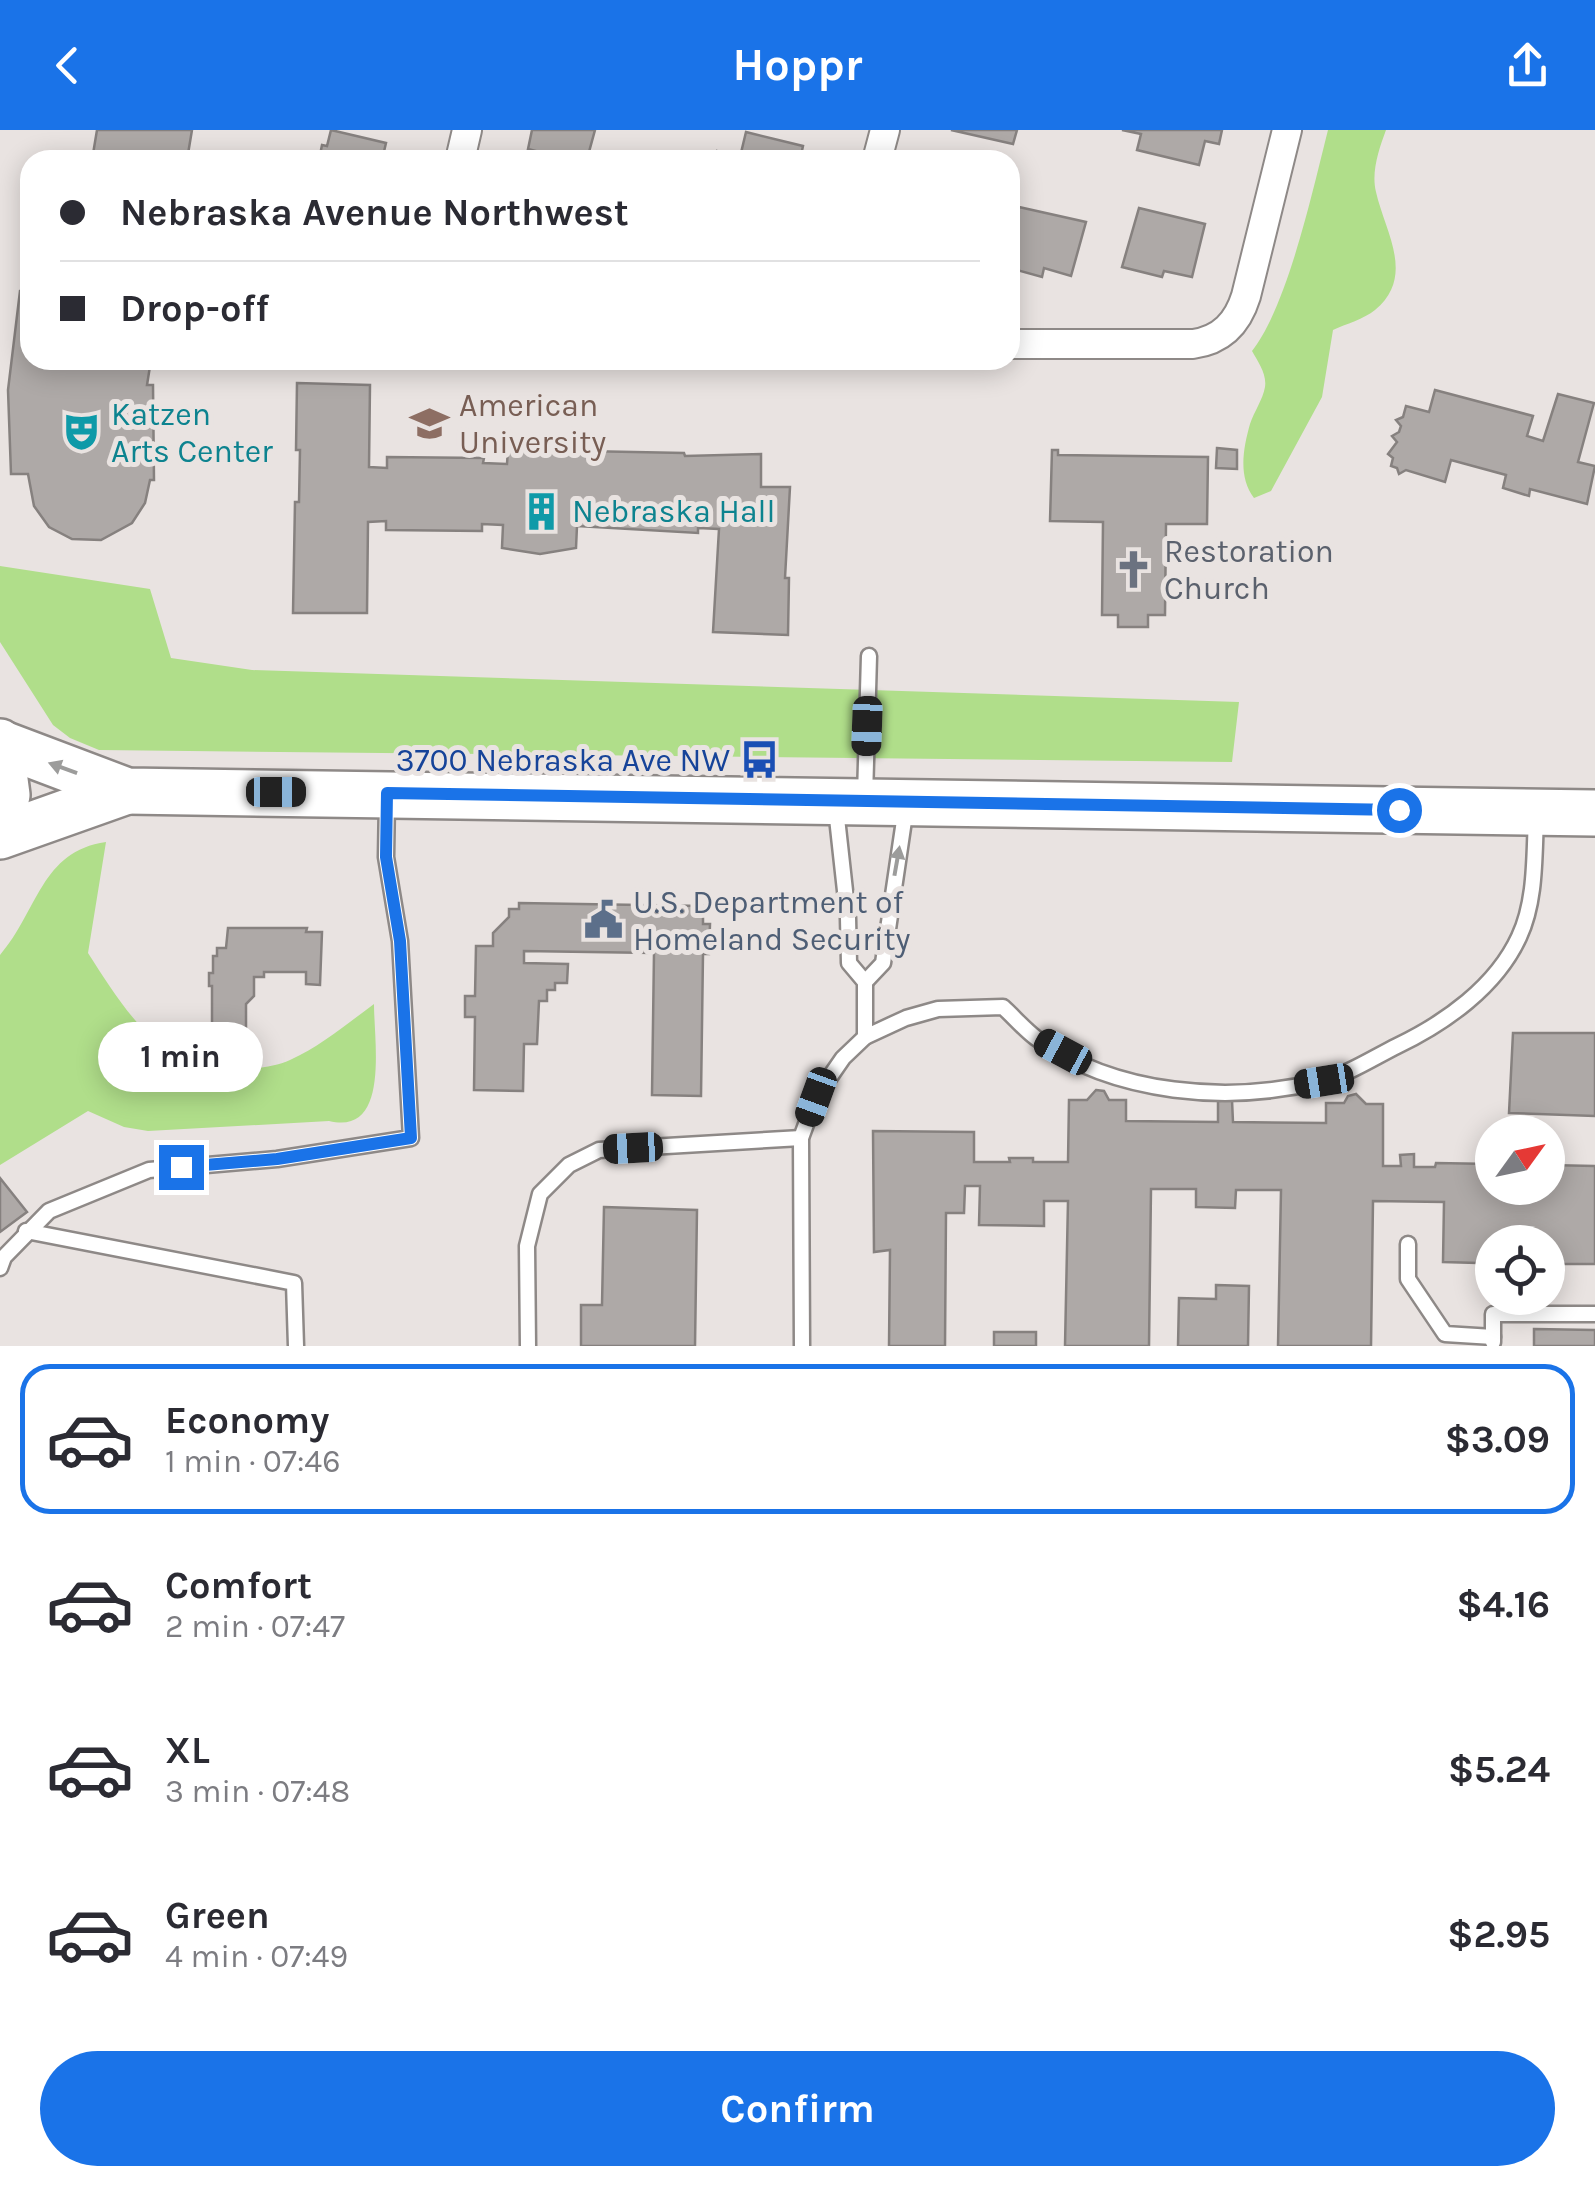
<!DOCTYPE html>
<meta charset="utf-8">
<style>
:root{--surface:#fff;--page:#f2f2f3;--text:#2b2b33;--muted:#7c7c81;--line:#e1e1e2;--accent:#1a73e8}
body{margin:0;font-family:Karla,sans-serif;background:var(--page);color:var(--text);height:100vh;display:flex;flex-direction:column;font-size:38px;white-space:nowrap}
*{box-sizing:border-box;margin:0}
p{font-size:32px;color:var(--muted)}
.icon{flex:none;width:55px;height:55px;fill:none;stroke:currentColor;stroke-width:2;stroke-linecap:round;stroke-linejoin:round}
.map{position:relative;height:1216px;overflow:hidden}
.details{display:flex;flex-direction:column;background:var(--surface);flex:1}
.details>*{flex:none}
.banner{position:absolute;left:20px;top:20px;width:1000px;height:220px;border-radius:30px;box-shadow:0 5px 25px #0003;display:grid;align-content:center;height:220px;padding:0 40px;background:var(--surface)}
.needle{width:65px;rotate:57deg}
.fabs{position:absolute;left:1475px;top:985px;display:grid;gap:20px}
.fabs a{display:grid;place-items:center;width:90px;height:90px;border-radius:50%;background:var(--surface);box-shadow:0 5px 25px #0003;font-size:50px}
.end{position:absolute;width:45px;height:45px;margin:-22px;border:12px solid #1a73e8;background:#fff;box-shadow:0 0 0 5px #fff}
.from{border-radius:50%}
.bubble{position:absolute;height:70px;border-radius:35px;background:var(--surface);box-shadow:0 5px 25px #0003;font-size:32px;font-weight:700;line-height:70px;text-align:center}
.car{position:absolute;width:30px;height:60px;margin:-30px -15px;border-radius:12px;box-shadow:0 0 8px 2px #0007;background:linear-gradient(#222 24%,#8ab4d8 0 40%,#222 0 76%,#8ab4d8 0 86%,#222 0)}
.banner b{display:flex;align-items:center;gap:35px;height:95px;font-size:38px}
.banner b+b{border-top:2px solid var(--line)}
.banner i{width:25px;height:25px;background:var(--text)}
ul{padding:18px 0 0;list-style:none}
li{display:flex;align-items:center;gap:30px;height:150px;margin:0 20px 15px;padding:0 20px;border:5px solid transparent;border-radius:30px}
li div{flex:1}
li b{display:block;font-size:38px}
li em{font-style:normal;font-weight:700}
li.active{border-color:var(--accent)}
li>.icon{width:90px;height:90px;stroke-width:1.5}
.primary-button{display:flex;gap:20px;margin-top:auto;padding:20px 40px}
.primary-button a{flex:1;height:115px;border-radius:60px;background:var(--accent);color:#fff;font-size:40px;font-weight:700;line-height:115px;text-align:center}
header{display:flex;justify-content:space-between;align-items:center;height:130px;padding:0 40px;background:var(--accent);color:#fff;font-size:45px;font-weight:700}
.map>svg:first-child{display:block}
.green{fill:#b0de8a}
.building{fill:#aea9a7;stroke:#86817f;stroke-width:2.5}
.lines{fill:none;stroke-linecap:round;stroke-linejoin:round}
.service-casing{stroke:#8e8987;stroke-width:19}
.minor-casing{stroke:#8e8987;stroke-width:32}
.primary-casing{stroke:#8e8987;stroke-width:50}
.service{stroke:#fff;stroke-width:14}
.minor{stroke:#fff;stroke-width:28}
.primary{stroke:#fff;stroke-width:45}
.oneway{fill:#9c9c9b}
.route{stroke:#1a73e8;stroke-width:12}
.labels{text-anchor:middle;stroke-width:10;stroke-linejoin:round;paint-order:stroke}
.education-label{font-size:32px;fill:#785e54;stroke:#e9e3e1;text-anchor:start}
.culture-label{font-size:32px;fill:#0d838f;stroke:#e9e3e1;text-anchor:start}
.worship-label{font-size:32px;fill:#5b616d;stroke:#e9e3e1;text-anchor:start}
.transit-label{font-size:32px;fill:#164399;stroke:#e9e3e1;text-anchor:end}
.service-label{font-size:32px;fill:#4e5e75;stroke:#e9e3e1;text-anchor:start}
</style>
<header><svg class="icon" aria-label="back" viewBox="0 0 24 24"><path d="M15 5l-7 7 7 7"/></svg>Hoppr<svg class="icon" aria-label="share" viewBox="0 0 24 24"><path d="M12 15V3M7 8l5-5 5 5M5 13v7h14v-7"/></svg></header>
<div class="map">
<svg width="1595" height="1216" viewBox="0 0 1595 1216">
<rect width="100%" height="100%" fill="#e9e3e1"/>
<!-- green -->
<g class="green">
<path d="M1328,0H1386C1379,19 1371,42 1376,62C1385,102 1416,146 1375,180C1364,189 1346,194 1333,200L1322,267L1271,361L1254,368C1238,347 1243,319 1250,294C1254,282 1263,269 1265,257C1267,244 1258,232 1252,221C1288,175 1313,59 1328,0Z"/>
<polygon points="0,436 150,459 171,528 252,540 1239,572 1232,632 99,620 70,608 53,595 0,512"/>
<path d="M106,712L88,823C126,882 166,949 245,940C260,938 277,936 290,930C321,916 348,893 374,874C374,913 390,1006 329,991L148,1001L124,997L88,981L0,1035V825C38,781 41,721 106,712Z"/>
</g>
<!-- building -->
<g class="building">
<polygon points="97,0 192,0 187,30 92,30"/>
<polygon points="331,0 386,13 382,30 319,30 322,15 327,16"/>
<polygon points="532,0 595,0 589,22 599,25 597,30 537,30 539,22 528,19"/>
<polygon points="951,0 1017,0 1013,14"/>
<polygon points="1122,0 1222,0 1219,14 1205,11 1199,35 1137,20 1141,4"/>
<polygon points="746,2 803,16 800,30 715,30 717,21 740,27"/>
<polygon points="1019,77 1086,92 1071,146 1044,138 1042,147 1010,138 1010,109"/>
<polygon points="1139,78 1205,94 1192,147 1164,141 1162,147 1122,137"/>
<polygon points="20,161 30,161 30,230 151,230 147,255 153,255 154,350 150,350 145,373 132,393 101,410 72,409 49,397 34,376 28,344 11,344 8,260"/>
<polygon points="297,253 370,255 369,337 387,338 387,327 484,328 483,333 507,334 508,319 559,320 559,324 584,324 584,321 684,323 685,326 761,324 761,357 790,357 785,448 789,448 788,505 713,502 719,399 698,398 698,403 577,396 576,418 540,424 502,418 503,395 482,394 482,401 386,400 386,391 368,392 367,483 293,483 295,372 299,372 300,320 296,320"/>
<polygon points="1435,260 1533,286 1527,306 1543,311 1558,264 1594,273 1578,332 1595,336 1587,374 1530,359 1529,366 1503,358 1506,345 1451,330 1445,352 1406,340 1399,344 1397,338 1391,336 1393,328 1388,324 1397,312 1392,306 1399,302 1401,296 1396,290 1403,287 1406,276 1429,282"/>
<polygon points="1217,318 1237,320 1237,339 1216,338"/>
<polygon points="1052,320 1058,320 1058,325 1208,327 1207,394 1166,394 1165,485 1148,485 1148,497 1118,497 1118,485 1102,485 1103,392 1050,391"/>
<polygon points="519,773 703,776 703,794 710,794 709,824 703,824 701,966 652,965 654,823 524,821 524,833 568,834 567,853 555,853 555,860 547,860 547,871 539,871 537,914 524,914 523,961 474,960 475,887 465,887 465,866 475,866 476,816 493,816 493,803 509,787 509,779 519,779"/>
<polygon points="228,798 307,798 306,802 322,802 320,855 306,854 306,842 264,842 264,847 254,847 254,866 246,874 246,900 212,901 212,856 209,856 209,843 213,843 213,826 217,826 217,818 226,818"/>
<polygon points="1513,903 1595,903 1595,986 1509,983"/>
<polygon points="1096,960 1104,961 1109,970 1126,970 1126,991 1218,992 1218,971 1232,970 1233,992 1326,993 1326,973 1344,973 1348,966 1356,964 1366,974 1383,974 1383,1036 1401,1036 1400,1025 1414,1024 1414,1037 1435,1037 1436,1033 1492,1034 1492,1058 1548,1058 1548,1035 1595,1036 1595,1134 1548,1134 1548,1112 1492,1112 1492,1140 1478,1140 1478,1133 1443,1132 1444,1072 1373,1071 1371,1216 1278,1216 1281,1060 1236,1060 1235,1078 1196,1077 1196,1059 1151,1059 1149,1216 1065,1216 1068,1071 1044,1071 1044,1096 979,1095 980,1056 965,1056 964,1083 946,1083 945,1216 889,1216 890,1120 874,1122 873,1001 974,1002 974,1032 1010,1032 1009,1028 1033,1028 1033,1032 1068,1032 1069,970 1087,970"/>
<polygon points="0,1048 27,1082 0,1102"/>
<polygon points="604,1077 697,1080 695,1216 581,1216 581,1175 602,1175"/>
<polygon points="1216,1155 1249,1156 1248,1216 1178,1216 1179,1168 1216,1169"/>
<polygon points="1534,1199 1595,1200 1595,1216 1534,1216"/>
<rect x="994" y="1202" width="42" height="14"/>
</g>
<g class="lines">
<defs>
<g id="service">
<polyline points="865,667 869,526"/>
<polyline points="836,679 848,788 849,833 865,852 865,907"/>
<polyline points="865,852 883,833 906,677"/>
<polyline points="26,1101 294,1153 296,1216"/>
<polyline points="1408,1114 1408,1149 1445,1204 1493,1207"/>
<polyline points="0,1138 4,1127 49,1081 149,1040 277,1029 411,1008 400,811 386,727 387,669"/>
<polyline points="1493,1212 1493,1184 1595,1184"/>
<polyline points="528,1216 527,1116 540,1064 569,1035 599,1020 801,1008"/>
<path d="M802,1216L801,1008L816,967L843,928L865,907L906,888L938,879L1003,877C1014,887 1024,899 1036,908C1115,965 1229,974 1321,951C1347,945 1373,928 1397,916C1445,893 1496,857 1519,807C1536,771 1534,727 1536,688"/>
</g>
<g id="minor">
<polyline points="460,30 467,0"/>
<polyline points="877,30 885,0"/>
<path d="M1010,214H1193C1222,210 1238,192 1246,166L1287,0"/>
</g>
<g id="primary">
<polyline points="0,612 7,665 0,699"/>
<polyline points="0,613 127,661 1595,683"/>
<polyline points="0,706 127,661"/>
</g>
</defs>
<!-- service casing -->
<use href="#service" class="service-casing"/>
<!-- minor casing -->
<use href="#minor" class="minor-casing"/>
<!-- primary casing -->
<use href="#primary" class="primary-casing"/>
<!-- service -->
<use href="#service" class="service"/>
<!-- minor -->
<use href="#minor" class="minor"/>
<!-- primary -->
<use href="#primary" class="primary"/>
</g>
<!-- one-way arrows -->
<defs><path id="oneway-solid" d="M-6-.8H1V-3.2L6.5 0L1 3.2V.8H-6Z" transform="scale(2.5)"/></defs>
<g class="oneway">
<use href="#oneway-solid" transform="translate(63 638) rotate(-160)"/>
<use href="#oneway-solid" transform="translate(897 731) rotate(-80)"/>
</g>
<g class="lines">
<!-- route -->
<polyline class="route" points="181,1037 277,1029 411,1008 400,811 386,727 387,663 1399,680"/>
</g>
<!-- icons -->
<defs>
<symbol id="university-bare" viewBox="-9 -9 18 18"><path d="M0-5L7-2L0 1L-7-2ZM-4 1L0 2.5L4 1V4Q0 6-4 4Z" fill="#8d6e63" stroke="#e9e3e1" stroke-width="2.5" paint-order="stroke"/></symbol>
<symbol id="theatre-bare" viewBox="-9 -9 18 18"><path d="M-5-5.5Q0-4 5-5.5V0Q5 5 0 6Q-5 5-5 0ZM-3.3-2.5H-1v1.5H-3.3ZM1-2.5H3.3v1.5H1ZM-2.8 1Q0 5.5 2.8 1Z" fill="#0f9aa8" stroke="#e9e3e1" stroke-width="2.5" paint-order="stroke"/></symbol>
<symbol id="building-bare" viewBox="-9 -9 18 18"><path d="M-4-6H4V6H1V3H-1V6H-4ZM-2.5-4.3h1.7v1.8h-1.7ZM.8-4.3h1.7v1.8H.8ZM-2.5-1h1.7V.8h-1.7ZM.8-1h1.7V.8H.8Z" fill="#0f9aa8" stroke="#e9e3e1" stroke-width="2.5" paint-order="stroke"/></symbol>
<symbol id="church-bare" viewBox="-9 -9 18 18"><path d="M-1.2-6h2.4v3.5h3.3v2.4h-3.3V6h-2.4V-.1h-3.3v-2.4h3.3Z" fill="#6b7280" stroke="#e9e3e1" stroke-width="2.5" paint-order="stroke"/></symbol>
<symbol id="bus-bare" viewBox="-9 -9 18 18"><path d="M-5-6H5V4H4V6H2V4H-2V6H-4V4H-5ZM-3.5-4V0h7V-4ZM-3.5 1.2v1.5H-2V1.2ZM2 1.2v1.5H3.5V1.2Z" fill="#1a4fb4" stroke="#e9e3e1" stroke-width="2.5" paint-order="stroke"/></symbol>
<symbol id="civic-bare" viewBox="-9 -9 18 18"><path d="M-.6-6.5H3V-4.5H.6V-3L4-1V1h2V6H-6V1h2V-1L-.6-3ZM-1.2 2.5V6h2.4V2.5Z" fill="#5c6f8a" stroke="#e9e3e1" stroke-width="2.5" paint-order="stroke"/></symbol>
</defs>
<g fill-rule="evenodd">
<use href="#university-bare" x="402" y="266" width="55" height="55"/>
<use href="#theatre-bare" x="54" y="274" width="55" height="55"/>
<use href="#building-bare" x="514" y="354" width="55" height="55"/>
<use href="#church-bare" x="1106" y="412" width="55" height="55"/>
<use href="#bus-bare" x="732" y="602" width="55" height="55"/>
<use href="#civic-bare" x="576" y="762" width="55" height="55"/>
</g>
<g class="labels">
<!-- education labels -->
<g class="education-label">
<text x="459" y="286">American<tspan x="459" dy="37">University</tspan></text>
</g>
<!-- culture labels -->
<g class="culture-label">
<text x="111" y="295">Katzen<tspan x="111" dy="37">Arts Center</tspan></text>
<text x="572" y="392">Nebraska Hall</text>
</g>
<!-- worship labels -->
<g class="worship-label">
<text x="1164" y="432">Restoration<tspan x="1164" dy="37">Church</tspan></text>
</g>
<!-- transit labels -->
<g class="transit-label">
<text x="730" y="641">3700 Nebraska Ave NW</text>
</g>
<!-- service labels -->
<g class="service-label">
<text x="633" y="783">U.S. Department of<tspan x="633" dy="37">Homeland Security</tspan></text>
</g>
</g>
</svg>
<div class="fabs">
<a><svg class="needle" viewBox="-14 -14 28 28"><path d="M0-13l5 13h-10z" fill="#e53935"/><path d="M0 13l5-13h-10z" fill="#7c7c81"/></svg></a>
<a><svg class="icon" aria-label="locate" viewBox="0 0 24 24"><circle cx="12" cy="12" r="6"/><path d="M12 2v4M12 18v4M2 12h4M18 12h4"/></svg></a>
</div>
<i class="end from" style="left:1399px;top:680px"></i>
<i class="end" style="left:181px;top:1037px"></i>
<div class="bubble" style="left:98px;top:892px;width:165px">1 min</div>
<i class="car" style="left:867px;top:596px;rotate:182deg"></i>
<i class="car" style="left:276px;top:662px;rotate:90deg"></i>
<i class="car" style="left:1063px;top:922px;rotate:298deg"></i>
<i class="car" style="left:1324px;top:951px;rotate:261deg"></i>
<i class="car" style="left:816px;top:967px;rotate:200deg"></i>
<i class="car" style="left:633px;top:1018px;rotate:267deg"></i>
<div class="banner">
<b><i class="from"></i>Nebraska Avenue Northwest</b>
<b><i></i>Drop-off</b>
</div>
</div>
<section class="details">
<ul>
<li class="active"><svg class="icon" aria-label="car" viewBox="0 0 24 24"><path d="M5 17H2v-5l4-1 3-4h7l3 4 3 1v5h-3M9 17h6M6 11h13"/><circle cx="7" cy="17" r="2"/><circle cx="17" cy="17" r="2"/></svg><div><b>Economy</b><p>1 min · 07:46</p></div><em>$3.09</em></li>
<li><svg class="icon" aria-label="car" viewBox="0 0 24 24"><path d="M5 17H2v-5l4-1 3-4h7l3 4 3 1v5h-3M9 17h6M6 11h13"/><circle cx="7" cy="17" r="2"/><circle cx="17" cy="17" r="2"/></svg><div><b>Comfort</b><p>2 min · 07:47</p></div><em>$4.16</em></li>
<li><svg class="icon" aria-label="car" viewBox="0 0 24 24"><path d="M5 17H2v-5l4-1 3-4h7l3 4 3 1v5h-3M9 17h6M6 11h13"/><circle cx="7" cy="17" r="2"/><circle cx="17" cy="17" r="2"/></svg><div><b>XL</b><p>3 min · 07:48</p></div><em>$5.24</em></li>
<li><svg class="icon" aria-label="car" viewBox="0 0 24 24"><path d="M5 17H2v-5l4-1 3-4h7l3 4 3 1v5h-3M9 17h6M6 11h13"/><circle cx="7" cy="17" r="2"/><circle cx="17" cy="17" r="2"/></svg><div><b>Green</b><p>4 min · 07:49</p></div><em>$2.95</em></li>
</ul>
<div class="primary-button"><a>Confirm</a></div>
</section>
